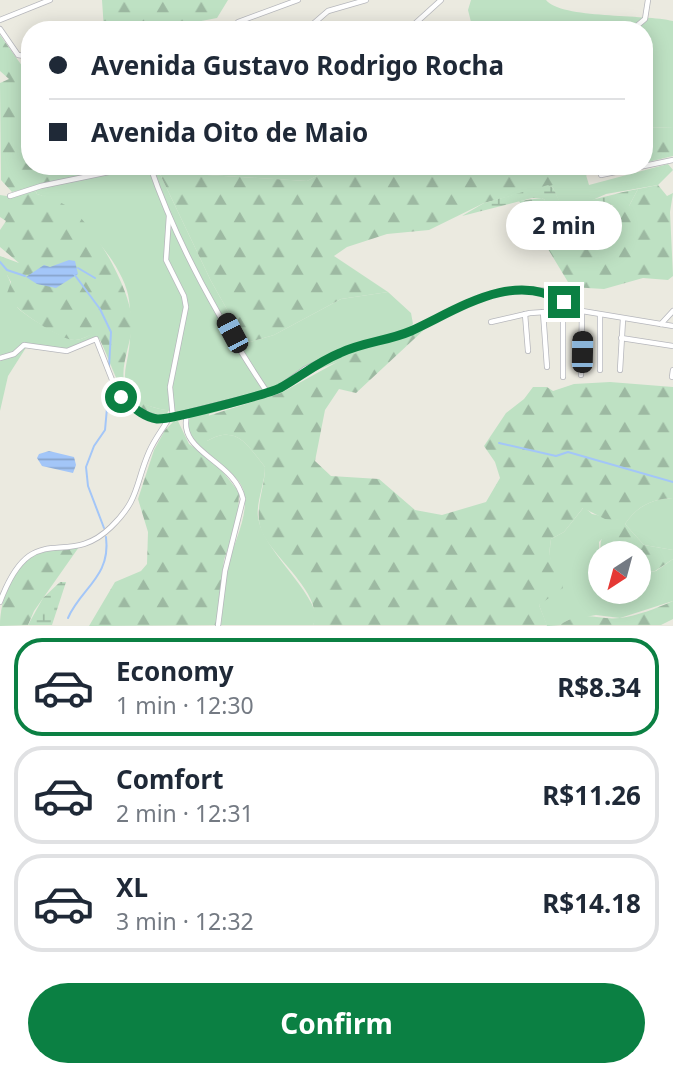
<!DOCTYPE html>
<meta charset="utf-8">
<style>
:root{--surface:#fff;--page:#f2f2f3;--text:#1f2937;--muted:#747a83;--line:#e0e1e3;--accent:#0b8043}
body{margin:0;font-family:"Noto Sans",sans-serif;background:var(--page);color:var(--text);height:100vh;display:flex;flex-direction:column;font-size:26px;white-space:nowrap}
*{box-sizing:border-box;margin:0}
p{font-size:23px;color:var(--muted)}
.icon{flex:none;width:38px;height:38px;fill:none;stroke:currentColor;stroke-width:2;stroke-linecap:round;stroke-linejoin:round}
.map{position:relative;height:626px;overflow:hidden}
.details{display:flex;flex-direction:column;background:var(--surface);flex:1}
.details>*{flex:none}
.hud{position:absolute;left:21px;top:21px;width:632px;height:154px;border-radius:28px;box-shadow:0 4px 18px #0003;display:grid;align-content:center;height:154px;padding:0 28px;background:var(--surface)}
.needle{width:46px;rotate:216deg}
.buttons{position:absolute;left:588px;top:541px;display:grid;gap:14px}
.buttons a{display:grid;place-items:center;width:63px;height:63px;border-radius:50%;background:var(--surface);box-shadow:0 4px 18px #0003;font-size:35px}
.end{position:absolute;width:32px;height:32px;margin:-16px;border:9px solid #0b8043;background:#fff;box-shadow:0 0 0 4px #fff}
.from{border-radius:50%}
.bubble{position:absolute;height:49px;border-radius:24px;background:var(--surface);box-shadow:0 4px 18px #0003;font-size:23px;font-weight:700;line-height:49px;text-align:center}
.car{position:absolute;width:21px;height:42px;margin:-21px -10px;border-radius:9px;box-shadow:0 0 5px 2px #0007;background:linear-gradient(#222 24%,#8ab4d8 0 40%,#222 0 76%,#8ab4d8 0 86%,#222 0)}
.hud b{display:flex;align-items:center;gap:24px;height:66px;font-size:26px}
.hud b+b{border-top:2px solid var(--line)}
.hud i{width:18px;height:18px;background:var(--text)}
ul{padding:12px 0 0;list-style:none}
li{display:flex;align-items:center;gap:21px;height:98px;margin:0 14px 10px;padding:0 14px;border:4px solid var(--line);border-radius:28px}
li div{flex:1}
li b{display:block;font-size:26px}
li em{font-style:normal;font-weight:700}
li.selected{border-color:var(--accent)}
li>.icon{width:63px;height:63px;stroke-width:1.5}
.primary-button{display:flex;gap:14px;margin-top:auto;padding:14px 28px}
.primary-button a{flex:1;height:80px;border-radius:42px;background:var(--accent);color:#fff;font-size:28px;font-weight:700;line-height:80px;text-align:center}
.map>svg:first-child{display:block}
.grass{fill:#bee1c3}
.forest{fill:url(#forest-firs)}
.wetland{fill:url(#wetland-marsh)}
.water{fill:url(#water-rules)}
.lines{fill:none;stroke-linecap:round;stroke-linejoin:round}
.stream{stroke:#a3c6f8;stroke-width:2}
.street-casing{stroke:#b6b7bc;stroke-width:6}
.street{stroke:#fff;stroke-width:4.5}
.route{stroke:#0b8043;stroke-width:9}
</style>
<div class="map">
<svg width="673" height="626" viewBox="0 0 673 626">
<defs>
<pattern id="forest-firs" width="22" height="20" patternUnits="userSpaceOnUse" patternTransform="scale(1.75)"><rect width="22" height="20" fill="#bee1c3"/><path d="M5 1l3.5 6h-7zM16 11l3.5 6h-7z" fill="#9db9a2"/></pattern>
<pattern id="wetland-marsh" width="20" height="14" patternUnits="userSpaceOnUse" patternTransform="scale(1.75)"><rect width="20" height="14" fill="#bee1c3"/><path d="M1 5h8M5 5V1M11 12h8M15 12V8" fill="none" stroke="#9db9a2"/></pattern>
<pattern id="water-rules" width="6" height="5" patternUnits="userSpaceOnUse" patternTransform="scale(1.75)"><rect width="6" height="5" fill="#a3c6f8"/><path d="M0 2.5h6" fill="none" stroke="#88a4cc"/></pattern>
</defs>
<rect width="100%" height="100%" fill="#ebeae0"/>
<!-- grass -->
<g class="grass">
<path d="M471,0H546C561,19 645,14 673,21V128L644,127V30H473L468,10Z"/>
<polygon points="668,164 673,170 658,185 606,194 588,202 559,201 553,188 548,185 586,175 589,185"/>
<path d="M120,166H336L307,181L159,172L211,281L246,343L274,335L341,299L388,292L411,313L413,324L396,339L317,370L281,393L209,414L207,441C237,424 247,445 265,467C265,483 256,502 258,517C262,548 306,582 317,616L313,625H221C223,606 224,586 228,567C233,543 251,512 243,489C234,464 175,442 191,416C174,409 151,411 135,399C118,385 127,366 129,349C131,334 131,315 129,300C125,264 71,204 37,194L33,185Z"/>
<path d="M0,275H7C13,285 12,297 17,307C22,314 66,341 75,340C81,340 90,335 96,332L100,338L66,352L27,346L8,376L0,411Z"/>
<path d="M673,498V550L644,545L625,524C637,506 652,499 673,498Z"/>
<path d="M584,507L592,514L620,520L599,542L600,592H639V574L656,571L673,559V601L620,618L596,615L568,620L560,625L547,626L539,605C557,586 547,561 551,539L564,532Z"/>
</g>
<!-- forest -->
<g class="forest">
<polygon points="102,0 228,0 217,18 196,22 188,30 104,30"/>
<polygon points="0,35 30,77 30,166 120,166 12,192 1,180 0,83 9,79 0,71"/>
<polygon points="644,127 673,128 673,156 644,163"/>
<polygon points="336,166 606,166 583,177 484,203 429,230 387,234 347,247 334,256 388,292 341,299 274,335 246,343 211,281 159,172 307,181"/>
<path d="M658,185L667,196L673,193L670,212L673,276L668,280L643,278L604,289L571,287L519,201L542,198L545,200L543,209C574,213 600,203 629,206L638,189Z"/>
<path d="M35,190L37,194C47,197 57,200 67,206C94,223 134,294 132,326C131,345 117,372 127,389C135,403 154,409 169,410L166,415C119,418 115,363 96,333C90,335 81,340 75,340C63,341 25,315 17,307L11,312C0,305 8,292 11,282L7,275H0V256L19,263L0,247V230L6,221L0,217V195L13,197Z"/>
<path d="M427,327L356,393L339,389L325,410L315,461L331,476L379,479L415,510L442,515L486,502L500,478L495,462L484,446L506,413L524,399L533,387H547L553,391L574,384L610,382L673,387V498C652,499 637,506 625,524L644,545L673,550V559L655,571L639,574V553H601C598,535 607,531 619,520L605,519L583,508L564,532L551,539C548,556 550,567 562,577L563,588L539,605L547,625H313C325,595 274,559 262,532C253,511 265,489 265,467C247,445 237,424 207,441L193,427L195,420L281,393L346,357Z"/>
<polygon points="174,421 178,421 189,444 214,461 239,492 238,518 224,560 216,625 89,626 115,582 141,571 147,564 148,532 138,499 154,450 165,430"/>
<path d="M79,547L34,611L28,625L0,626C0,599 13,562 40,553C52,549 66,549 79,547Z"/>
<path d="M673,601V619L661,625H560C585,608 597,621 620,618C637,616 657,608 673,601Z"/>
</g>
<!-- wetland -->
<g class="wetland">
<path d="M548,185L553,188L559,200C585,206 612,193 638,189L629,206L622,209L612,205L559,213L543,209L541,206L545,200L542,198H532L462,216L484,203Z"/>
<polygon points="60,582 66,582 52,625 28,625 43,598"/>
</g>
<!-- water -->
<g class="water">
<polygon points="69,260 75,261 78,274 56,288 37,284 26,277 44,265 50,267"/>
<polygon points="49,451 74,457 76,465 73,473 42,466 37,458 39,454"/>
</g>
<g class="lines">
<!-- stream -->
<g class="stream">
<polyline points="0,262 7,270 25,276"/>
<polyline points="78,268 95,278"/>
<polyline points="74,274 100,309 111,332 109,367"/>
<polyline points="499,443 556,456 568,452 673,482"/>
<polyline points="104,528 88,486 86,467 94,446 105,430 109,386"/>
<path d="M68,618C81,588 111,577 106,537"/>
</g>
<defs>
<g id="street">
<polyline points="0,20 50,0"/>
<polyline points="0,29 18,55 30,57"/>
<polyline points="235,30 238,22 298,0"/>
<polyline points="306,30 328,11 366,0"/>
<polyline points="408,30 441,0"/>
<polyline points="632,30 645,19 648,0"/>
<path d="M150,166C177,245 221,323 267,392"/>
<polyline points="601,175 673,160"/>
<polyline points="10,196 41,186 138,166"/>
<polyline points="169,216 166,260 184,296 186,307 170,387 173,418"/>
<polyline points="543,312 547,367"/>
<polyline points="525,314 528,351"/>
<polyline points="600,315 600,370"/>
<polyline points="491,322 530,313 576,310"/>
<polyline points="661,324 673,311"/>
<polyline points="621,338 673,346"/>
<polyline points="0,358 14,354 24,345 67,351 96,339 116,390 141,412 161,419 276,390 305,369 342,351 400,335 477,300 503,292 542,290 576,310 673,326"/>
<polyline points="620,370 623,319"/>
<polyline points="581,375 582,312"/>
<polyline points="563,377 563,309"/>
<polyline points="672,377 673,370"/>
<path d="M187,415C177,453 235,460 243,499L225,571L218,626"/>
<path d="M0,602C33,514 65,572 111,527C140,499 135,484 149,452C154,440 162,430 168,420"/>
</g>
</defs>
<!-- street casing -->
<use href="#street" class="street-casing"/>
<!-- street -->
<use href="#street" class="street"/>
</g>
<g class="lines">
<!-- route -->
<path class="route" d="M121,397C132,406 143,417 157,419C170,420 268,394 280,388C301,376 318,362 340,353C363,342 388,341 411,331C459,309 513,270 564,302"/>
</g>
</svg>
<div class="buttons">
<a><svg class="needle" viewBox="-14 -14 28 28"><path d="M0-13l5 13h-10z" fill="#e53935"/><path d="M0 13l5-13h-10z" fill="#747a83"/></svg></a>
</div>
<i class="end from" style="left:121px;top:397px"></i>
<i class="end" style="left:564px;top:302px"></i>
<div class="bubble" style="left:506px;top:201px;width:116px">2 min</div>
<i class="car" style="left:232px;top:333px;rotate:332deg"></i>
<i class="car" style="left:582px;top:352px;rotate:1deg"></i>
<div class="hud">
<b><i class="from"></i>Avenida Gustavo Rodrigo Rocha</b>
<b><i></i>Avenida Oito de Maio</b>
</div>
</div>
<section class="details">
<ul>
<li class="selected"><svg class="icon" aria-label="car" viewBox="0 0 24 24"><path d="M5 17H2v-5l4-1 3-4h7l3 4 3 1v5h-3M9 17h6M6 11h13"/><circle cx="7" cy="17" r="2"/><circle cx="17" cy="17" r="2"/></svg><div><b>Economy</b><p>1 min · 12:30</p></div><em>R$8.34</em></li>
<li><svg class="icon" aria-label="car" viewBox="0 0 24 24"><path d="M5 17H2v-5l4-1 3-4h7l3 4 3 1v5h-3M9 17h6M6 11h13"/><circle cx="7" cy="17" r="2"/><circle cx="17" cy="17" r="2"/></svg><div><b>Comfort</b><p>2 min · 12:31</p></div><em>R$11.26</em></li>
<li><svg class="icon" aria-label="car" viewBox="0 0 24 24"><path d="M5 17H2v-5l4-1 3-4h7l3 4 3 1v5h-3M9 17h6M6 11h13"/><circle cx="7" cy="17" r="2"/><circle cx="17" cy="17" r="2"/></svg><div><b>XL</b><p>3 min · 12:32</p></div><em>R$14.18</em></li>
</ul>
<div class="primary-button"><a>Confirm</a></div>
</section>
